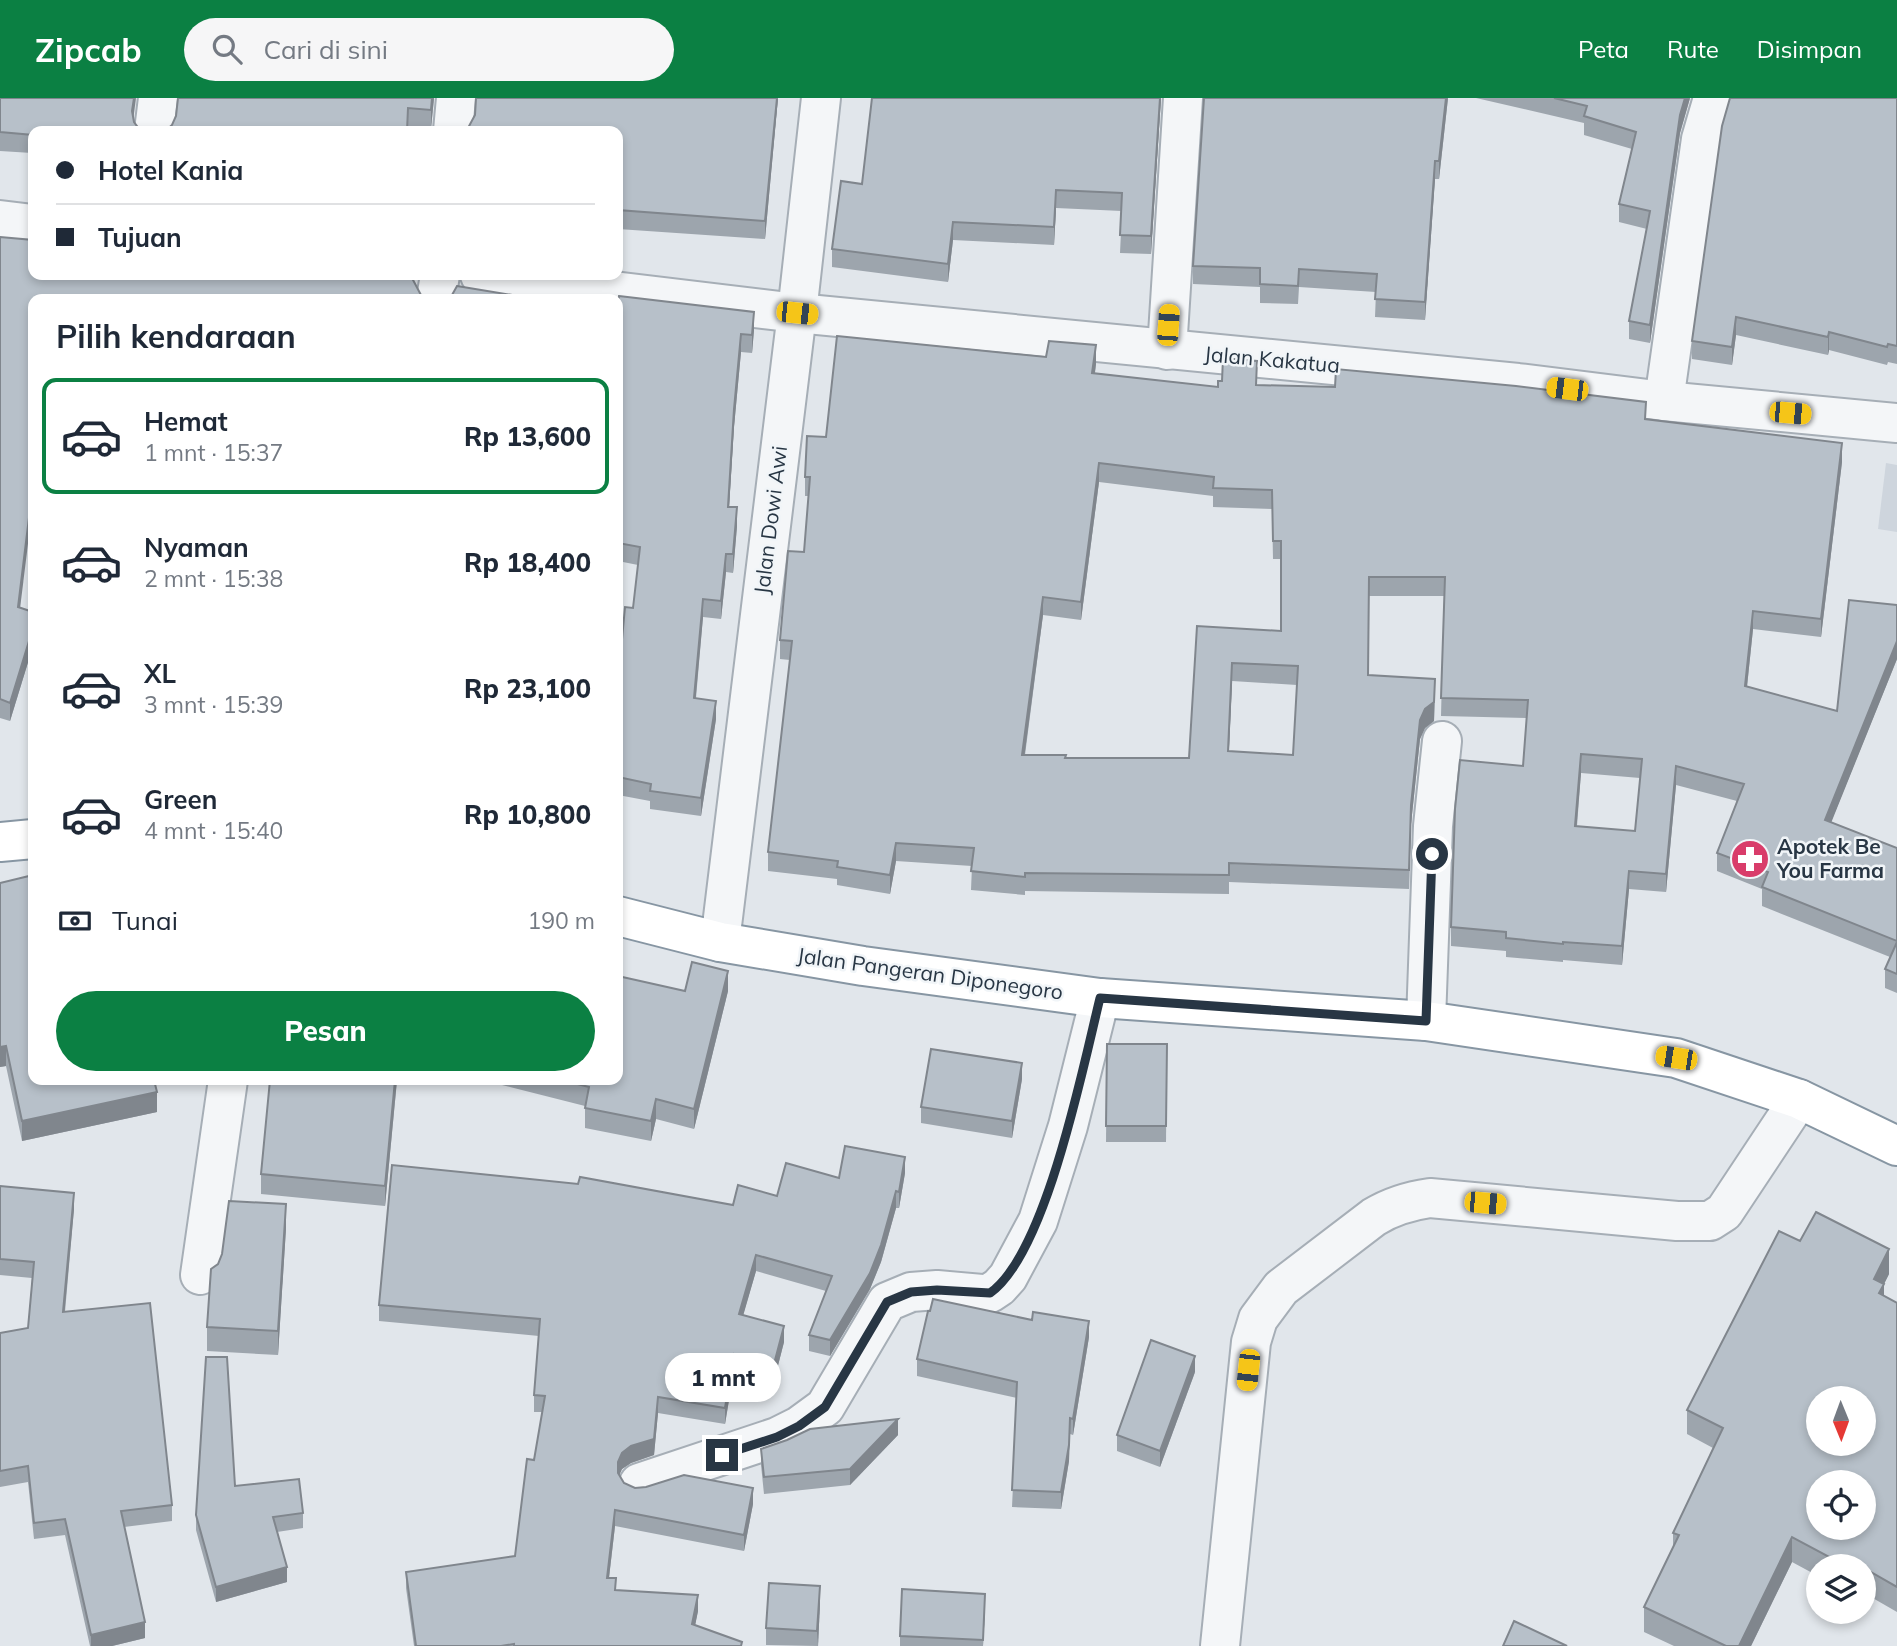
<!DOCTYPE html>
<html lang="id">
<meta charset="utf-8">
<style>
:root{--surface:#fff;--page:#f6f6f7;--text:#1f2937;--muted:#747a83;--line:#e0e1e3;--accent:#0b8043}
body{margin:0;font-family:Mulish,sans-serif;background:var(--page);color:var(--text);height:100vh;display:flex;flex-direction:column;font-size:26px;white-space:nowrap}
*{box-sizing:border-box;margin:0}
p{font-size:23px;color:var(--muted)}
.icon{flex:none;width:38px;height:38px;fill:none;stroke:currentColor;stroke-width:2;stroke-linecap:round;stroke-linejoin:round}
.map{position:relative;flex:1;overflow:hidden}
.details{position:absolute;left:28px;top:196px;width:595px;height:791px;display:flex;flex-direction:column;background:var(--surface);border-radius:14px;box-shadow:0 4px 10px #0003}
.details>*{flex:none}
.top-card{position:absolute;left:28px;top:28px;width:595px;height:154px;border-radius:14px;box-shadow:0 4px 10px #0003;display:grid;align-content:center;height:154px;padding:0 28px;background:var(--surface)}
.needle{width:46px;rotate:179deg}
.controls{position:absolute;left:1806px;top:1288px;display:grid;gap:14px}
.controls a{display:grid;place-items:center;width:70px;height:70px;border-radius:50%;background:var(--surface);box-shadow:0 4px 10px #0003;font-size:35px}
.end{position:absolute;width:32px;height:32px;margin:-16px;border:9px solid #283644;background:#fff;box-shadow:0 0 0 4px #fff}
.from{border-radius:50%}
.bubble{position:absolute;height:49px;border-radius:24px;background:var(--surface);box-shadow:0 4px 10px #0003;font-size:23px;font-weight:800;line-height:49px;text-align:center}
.car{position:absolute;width:21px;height:42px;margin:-21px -10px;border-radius:9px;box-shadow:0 0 5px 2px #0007;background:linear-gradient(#f5c518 24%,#345 0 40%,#f5c518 0 76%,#345 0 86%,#f5c518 0)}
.top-card b{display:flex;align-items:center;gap:24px;height:66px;font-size:26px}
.top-card b+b{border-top:2px solid var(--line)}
.top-card i{width:18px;height:18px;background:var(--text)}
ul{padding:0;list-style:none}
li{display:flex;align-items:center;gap:21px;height:116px;margin:0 14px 10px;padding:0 14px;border:4px solid transparent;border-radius:14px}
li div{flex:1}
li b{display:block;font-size:26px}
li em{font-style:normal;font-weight:800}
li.on{border-color:var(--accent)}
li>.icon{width:63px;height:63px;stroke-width:1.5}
h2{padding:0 28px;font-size:32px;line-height:84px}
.pay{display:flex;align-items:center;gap:18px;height:77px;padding:0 28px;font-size:26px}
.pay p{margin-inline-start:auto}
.action{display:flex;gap:14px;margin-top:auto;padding:14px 28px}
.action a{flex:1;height:80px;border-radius:42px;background:var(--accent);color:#fff;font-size:28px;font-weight:800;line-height:80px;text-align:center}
header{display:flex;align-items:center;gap:42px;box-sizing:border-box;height:98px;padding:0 35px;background:var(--accent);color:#fff}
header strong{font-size:33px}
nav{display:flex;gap:38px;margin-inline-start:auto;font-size:24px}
.search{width:490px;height:63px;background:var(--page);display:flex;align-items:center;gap:18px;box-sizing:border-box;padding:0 24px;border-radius:38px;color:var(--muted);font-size:26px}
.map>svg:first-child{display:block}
.built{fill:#ced5dd}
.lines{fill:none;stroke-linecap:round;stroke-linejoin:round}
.street-casing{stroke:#a6aeb6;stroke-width:42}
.highway-casing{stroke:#8796a3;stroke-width:42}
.street{stroke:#f4f6f8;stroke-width:38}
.highway{stroke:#fff;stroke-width:38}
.wall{fill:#9da5ad;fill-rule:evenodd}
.shaded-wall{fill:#80868d}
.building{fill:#b7c0c9;stroke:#80868d;stroke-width:2;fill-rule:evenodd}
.route{stroke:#283644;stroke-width:9}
.labels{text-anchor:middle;stroke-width:5;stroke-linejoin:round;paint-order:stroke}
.street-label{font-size:21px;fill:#283644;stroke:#f1f5f8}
.poi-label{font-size:21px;font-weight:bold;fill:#283644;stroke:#f1f5f8;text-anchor:start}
</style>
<header>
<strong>Zipcab</strong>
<div class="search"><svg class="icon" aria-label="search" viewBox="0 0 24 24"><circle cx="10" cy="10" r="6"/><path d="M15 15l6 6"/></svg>Cari di sini</div>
<nav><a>Peta</a><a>Rute</a><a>Disimpan</a></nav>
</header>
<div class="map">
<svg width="1897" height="1548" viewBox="0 0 1897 1548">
<rect width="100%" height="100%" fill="#e1e6eb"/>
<!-- built -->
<polygon class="built" points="1886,365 1897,367 1897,434 1878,431"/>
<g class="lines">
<defs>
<g id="street">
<polyline points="154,33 158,0"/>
<polyline points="453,33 456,0"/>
<polyline points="0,122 33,126"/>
<polyline points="480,177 797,215 1518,285 1664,303 1897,325"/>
<polyline points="436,201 440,177"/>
<polyline points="1167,252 1183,0"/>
<polyline points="1664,303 1701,41 1713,0"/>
<polyline points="720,844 797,215 821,0"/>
<polyline points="1426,923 1433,728 1442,643"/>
<polyline points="200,1177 228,982"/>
<polyline points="639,1385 777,1339 799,1328 825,1309 887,1204 911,1194 937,1192 982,1196 990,1195 999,1189 1008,1179 1038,1123 1068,1028 1100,900"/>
<path d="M1220,1548L1251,1244L1258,1221L1281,1190L1374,1119C1392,1108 1409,1103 1430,1100L1677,1123H1710L1724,1114L1799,1001"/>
</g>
<g id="highway">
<polyline points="0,744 33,741"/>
<polyline points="618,818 720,844 863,868 1100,900 1426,923 1676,960 1799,1001 1897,1048"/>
</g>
</defs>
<!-- street casing -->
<use href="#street" class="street-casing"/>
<!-- highway casing -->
<use href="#highway" class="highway-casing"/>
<!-- street -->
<use href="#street" class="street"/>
<!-- highway -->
<use href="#highway" class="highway"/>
</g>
<!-- wall -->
<g class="wall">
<polygon points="0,0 33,33 33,79 31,79 32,55 0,53"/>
<polygon points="178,0 434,0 431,30 408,29 408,33 165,33 172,27 176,18"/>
<polygon points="778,0 765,141 618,131 618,33 475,17"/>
<polygon points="1161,0 1151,156 1120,155 1122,113 1056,110 1054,147 953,142 948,184 832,169 832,151 862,86"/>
<polygon points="1448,0 1439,81 1435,81 1425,222 1375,219 1376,194 1299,189 1298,206 1260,205 1260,189 1193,186 1193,168"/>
<polygon points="1476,0 1690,0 1680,35 1650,245 1629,241 1629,223 1647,131 1619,124 1619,106 1632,51 1584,37 1584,25"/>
<polygon points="1897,0 1897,266 1888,264 1887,267 1829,252 1828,257 1736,237 1732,267 1692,261 1692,243"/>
<polygon points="0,139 33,201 20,510 33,514 33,548 10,623 0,620"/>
<polygon points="618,207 754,232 752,255 741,254 734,329 729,409 737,428 733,475 726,474 721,521 703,519 696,600 716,621 701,718 650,711 650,703 618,697 618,563 620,563 633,510 638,467 618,463"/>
<path d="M1096,266L1095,275L1218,289L1257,287L1646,321L1842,364L1821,539L1753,531L1747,589L1837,613L1897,507V561L1831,724L1897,750V895L1885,890V871L1890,859L1762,808V791L1717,773V755L1737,703L1676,687L1666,794L1629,791L1622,867L1563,862V864L1506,859V853L1451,848V829L1523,668L1527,620L1441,618L1444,498H1369L1368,577L1435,599L1434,623L1425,630L1420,641L1411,726L1409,791L1229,784V796L1025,793V797L971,792L972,768L896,763L890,796L837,787V781L768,773V754L790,562L780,561V542L804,454L809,398H805V379L826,339ZM1099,384L1213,398V409L1272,411L1273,461H1281V533L1197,528L1189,660H1065L1025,657L1043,517L1081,522ZM1232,583L1297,587L1293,657L1229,653ZM1581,675L1640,680L1635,733L1577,728Z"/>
<polygon points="0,785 33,982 157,1014 22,1043 6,968 0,969"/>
<polygon points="685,893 728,893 694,1031 656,1021 651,1043 585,1030 585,1008 482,982 618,982"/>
<polygon points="1107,946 1167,946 1166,1044 1106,1044"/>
<polygon points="1022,981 1012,1040 921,1025 921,1009"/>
<polygon points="270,982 397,982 385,1108 261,1096 261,1076"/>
<polygon points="905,1075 899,1110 896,1110 881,1164 870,1191 830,1258 809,1253 809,1237 826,1193 756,1173 743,1217 784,1244 774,1283 734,1272 725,1326 658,1315 654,1357 631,1365 622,1371 619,1377 624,1385 635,1390 753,1406 744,1453 615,1428 609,1480 616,1492 698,1513 695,1527 742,1548 414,1548 406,1490 406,1474 515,1458 534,1362 542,1314 534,1314 534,1297 539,1238 379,1223 379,1207 733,1107 777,1098 839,1080"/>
<polygon points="0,1088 74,1111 65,1214 172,1407 172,1423 124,1429 145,1540 112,1548 90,1548 65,1437 34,1441 28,1384 0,1389 0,1235 28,1230 32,1180 0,1177"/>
<polygon points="286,1130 278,1257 207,1253 207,1229"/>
<polygon points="1800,1143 1889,1176 1884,1186 1884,1198 1897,1205 1897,1514 1864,1495 1864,1468 1818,1468 1818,1478 1792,1464 1751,1548 1674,1548 1644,1534 1644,1509 1673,1449 1673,1435 1713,1350 1687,1336 1687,1312"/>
<polygon points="1089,1239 1073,1337 1070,1336 1069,1363 1061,1411 1012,1409 1017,1300 917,1278 917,1261"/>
<polygon points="1195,1274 1160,1369 1117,1353 1117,1337"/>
<polygon points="898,1337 850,1387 764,1396 761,1367 761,1351 787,1342"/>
<polygon points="235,1388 303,1415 303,1430 277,1434 287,1484 216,1504 196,1432 196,1417"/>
<polygon points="820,1505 818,1548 766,1547 766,1530"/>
<polygon points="985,1512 983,1548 900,1548 900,1538"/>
</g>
<!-- shaded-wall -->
<g class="shaded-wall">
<polygon points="134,0 136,0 132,31 132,13"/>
<polygon points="432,0 434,0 431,30 431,12"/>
<polygon points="777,0 778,0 765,141 765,123"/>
<polygon points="1160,0 1161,0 1151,156 1151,138"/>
<polygon points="1446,0 1448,0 1439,81 1439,63"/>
<polygon points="1685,0 1690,0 1680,35 1650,245 1650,227 1680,17"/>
<polygon points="1435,63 1435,81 1425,222 1425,204"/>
<polygon points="1056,92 1056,110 1054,147 1054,129"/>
<polygon points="953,124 953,142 948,184 948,166"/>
<polygon points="754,214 754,232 752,255 752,237"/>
<polygon points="1736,219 1736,237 1732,267 1732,249"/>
<polygon points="1829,234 1829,252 1828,257 1828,239"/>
<polygon points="741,236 741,254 734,329 728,427 728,409 734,311"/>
<polygon points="1096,247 1096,266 1092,294 1092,275"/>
<polygon points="1842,345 1842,364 1821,539 1821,521"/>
<polygon points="1099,365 1099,384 1081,522 1081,504"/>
<polygon points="33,387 33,405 18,527 18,509"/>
<polygon points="737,409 737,428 733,475 733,456"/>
<polygon points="726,456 726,474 721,521 721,503"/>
<polygon points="1043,499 1043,517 1022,676 1022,657"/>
<polygon points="703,501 703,519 694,618 694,600"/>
<polygon points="1753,513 1753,531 1745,607 1745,588"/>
<polygon points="33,530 33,548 10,623 10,605"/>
<polygon points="1897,543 1897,561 1825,740 1825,722"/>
<polygon points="1232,565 1232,583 1228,672 1228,653"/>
<polygon points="1435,581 1434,623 1425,630 1420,641 1411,726 1409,791 1411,707 1420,622"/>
<polygon points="716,603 716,621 701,718 701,700"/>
<polygon points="1581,656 1581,675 1575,747 1575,728"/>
<polygon points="1676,668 1676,687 1666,794 1666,776"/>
<polygon points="896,745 896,763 890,796 890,777"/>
<polygon points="1629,773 1629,791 1622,867 1622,848"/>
<polygon points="728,873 728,893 694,1031 694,1011"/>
<polygon points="6,948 6,968 0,969 0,949"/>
<polygon points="1022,965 1022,981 1012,1040 1012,1023"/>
<polygon points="395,982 397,982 385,1108 385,1088"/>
<polygon points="157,994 157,1014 22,1043 22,1023"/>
<polygon points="656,1001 656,1021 651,1043 651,1023"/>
<polygon points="905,1059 905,1075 899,1110 899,1094"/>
<polygon points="896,1093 896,1110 881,1164 870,1191 830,1258 830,1242"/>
<polygon points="74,1095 74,1111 63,1230 63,1214"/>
<polygon points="286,1106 286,1130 278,1257 278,1233"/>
<polygon points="1889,1151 1889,1176 1884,1186 1884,1211 1874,1181"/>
<polygon points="756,1157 756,1173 739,1232 739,1216"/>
<polygon points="1089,1223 1089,1239 1073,1337 1073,1321"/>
<polygon points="784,1228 784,1244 774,1283 774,1266"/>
<polygon points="734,1256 734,1272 725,1326 725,1310"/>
<polygon points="1195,1258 1195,1274 1160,1369 1160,1353"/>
<polygon points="658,1299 658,1315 654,1357 631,1365 622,1371 618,1380 618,1364 622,1355"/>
<polygon points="1070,1320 1069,1363 1061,1411 1061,1394"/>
<polygon points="898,1321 898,1337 850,1387 850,1371"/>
<polygon points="753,1390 753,1406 744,1453 744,1437"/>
<polygon points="615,1412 615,1428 607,1496 607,1480"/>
<polygon points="1792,1439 1792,1464 1751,1548 1739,1548"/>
<polygon points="287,1469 287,1484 216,1504 216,1489"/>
<polygon points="820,1488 820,1505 818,1548 817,1533"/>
<polygon points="985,1496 985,1512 983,1548"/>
<polygon points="698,1497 698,1513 692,1543 692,1526"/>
<polygon points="145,1524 145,1540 112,1548 91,1548 91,1537"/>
</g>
<!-- building -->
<g class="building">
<polygon points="0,0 134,0 132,13 134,24 140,32 144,33 33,33 33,61 31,61 33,37 0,34"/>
<polygon points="178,0 432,0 431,12 408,10 407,33 165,33 172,27 176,18"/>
<polygon points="476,0 777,0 765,123 618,112 618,33 468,33 468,30 475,17"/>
<polygon points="872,0 1160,0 1151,138 1120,137 1122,95 1056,92 1054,129 953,124 948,166 832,151 841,83 862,86"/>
<polygon points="1204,0 1446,0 1439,63 1435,63 1425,204 1375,201 1377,176 1299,171 1298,188 1260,186 1260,170 1193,168"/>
<polygon points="1554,0 1685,0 1680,17 1650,227 1629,223 1650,113 1619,106 1636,34 1584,18 1587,8"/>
<polygon points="1730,0 1897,0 1897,248 1888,246 1887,249 1829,234 1828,239 1736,219 1732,249 1692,243 1722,28"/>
<polygon points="0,139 33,142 33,177 381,177 412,180 422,199 426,201 33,201 33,387 18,509 33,514 33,530 10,605 0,601"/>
<polygon points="457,188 530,200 531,197 569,201 447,201 452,197"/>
<polygon points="619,198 754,214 752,237 741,236 734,311 728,409 737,409 733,456 726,456 721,503 703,501 694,600 716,603 701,700 650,693 651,686 618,679 618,563 620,563 625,509 633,510 640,449 618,445 618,207"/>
<path d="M837,238L1046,259L1049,243L1096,247L1092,275L1218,289V283H1222L1223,260L1257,263L1256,287L1335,289L1336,271L1516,288L1646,304L1645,321L1842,345L1821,521L1753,513L1745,588L1837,613L1849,502L1897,507V543L1825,722L1897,750V843L1762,789L1768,774L1717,755L1744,686L1676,668L1666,776L1629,773L1622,848L1563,844V846L1506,840V834L1451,829L1455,711L1460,662L1523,668L1528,602L1441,600L1445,479H1369L1368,577L1435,581L1434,604L1425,611L1420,622L1411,707L1409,772L1229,765V777L1025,775V779L971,773L974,750L896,745L890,777L837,769L838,763L768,754L792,543L780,542L788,453L804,454L810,379H805L807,338L826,339ZM1099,365L1214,379L1213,390L1272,392L1273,443H1281V533L1197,528L1189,660H1065L1066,657H1022L1043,499L1081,504ZM1232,565L1298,568L1293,657L1228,653ZM1581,656L1642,661L1635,733L1575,728Z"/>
<polygon points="29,778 33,794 33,982 154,982 157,994 22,1023 6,948 0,949 0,785"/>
<polygon points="1897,844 1897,876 1885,871"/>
<polygon points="692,864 728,873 694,1011 656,1001 651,1023 585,1010 589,989 562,982 618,982 618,878 685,893"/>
<polygon points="1107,946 1167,946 1166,1028 1106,1028"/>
<polygon points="931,951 1022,965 1012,1023 921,1009"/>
<polygon points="270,982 395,982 385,1088 261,1076"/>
<polygon points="845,1048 905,1059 899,1094 896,1093 881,1147 870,1175 830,1242 809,1237 832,1178 756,1157 739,1216 784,1228 774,1266 734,1256 725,1310 658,1299 654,1341 631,1348 622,1355 618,1364 618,1375 624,1385 635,1390 646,1389 684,1377 753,1390 744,1437 615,1412 607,1480 616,1480 615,1492 698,1497 692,1526 742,1544 741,1548 514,1548 514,1546 501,1548 416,1548 406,1474 515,1458 527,1361 534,1362 545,1298 534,1297 540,1221 379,1207 392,1067 578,1086 580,1079 733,1107 738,1087 777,1098 786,1065 839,1080"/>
<polygon points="0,1088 74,1095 63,1214 150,1205 172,1407 121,1413 145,1524 91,1537 65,1421 34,1425 28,1368 0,1373 0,1235 28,1230 34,1164 0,1161"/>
<polygon points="229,1103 286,1106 278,1233 207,1229 211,1171 218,1166 222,1156"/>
<path d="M1816,1114L1889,1151L1874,1181L1884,1186L1879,1195L1897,1205V1489L1864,1470V1468H1860L1854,1465L1853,1468H1846L1792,1439L1739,1548H1726L1644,1509L1679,1437L1673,1435L1723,1330L1687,1312L1779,1133L1800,1143ZM1818,1300H1864V1346H1818ZM1818,1384H1864V1430H1818Z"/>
<polygon points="933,1201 1032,1222 1033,1214 1089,1223 1073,1321 1070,1320 1069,1347 1061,1394 1012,1392 1017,1284 917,1261 928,1213 930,1213"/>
<polygon points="1151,1242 1195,1258 1160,1353 1117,1337"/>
<polygon points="206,1259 227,1259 235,1388 299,1381 303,1415 273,1419 287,1469 216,1489 196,1417"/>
<polygon points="898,1321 850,1371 764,1379 761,1351 787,1342 810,1331"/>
<polygon points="769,1485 820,1488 817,1533 766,1530"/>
<polygon points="902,1491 985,1496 983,1542 900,1538"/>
<polygon points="1514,1523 1567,1548 1503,1548"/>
</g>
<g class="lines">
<!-- route -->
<path class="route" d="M722,1357L777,1339L799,1328L825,1309L887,1204L911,1194L937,1192L990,1195C1046,1156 1083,969 1100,900L1426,923L1432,756"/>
</g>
<!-- icons -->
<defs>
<symbol id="pharmacy-disc" viewBox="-11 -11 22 22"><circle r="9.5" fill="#d93c6a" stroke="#f1f5f8"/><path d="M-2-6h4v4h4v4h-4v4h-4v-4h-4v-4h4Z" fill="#fff"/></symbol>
</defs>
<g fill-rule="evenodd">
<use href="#pharmacy-disc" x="1728" y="739" width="44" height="44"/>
</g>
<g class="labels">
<!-- street labels -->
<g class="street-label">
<text transform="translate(1272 262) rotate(5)" y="7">Jalan Kakatua</text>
<text transform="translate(771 422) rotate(-83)" y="7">Jalan Dowi Awi</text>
<text transform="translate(930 876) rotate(8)" y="7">Jalan Pangeran Diponegoro</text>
</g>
<!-- poi labels -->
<g class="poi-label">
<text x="1777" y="756">Apotek Be<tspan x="1777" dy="24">You Farma</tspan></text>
</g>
</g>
</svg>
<div class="controls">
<a><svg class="needle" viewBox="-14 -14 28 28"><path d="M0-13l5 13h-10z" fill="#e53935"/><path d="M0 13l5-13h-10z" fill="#747a83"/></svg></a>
<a><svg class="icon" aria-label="locate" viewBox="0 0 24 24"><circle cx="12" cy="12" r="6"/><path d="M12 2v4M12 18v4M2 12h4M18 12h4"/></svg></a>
<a><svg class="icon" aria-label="layers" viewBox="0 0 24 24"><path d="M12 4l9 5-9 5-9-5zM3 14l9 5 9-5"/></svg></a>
</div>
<i class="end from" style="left:1432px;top:756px"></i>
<i class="end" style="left:722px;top:1357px"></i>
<div class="bubble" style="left:665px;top:1255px;width:116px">1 mnt</div>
<i class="car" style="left:797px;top:215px;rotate:96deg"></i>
<i class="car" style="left:1168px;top:227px;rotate:4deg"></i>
<i class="car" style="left:1567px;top:291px;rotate:277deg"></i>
<i class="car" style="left:1790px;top:315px;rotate:95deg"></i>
<i class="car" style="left:1676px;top:960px;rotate:279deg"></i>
<i class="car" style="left:1485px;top:1105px;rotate:95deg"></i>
<i class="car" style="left:1248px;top:1272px;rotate:186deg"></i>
<div class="top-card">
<b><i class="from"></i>Hotel Kania</b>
<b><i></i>Tujuan</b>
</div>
<section class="details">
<h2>Pilih kendaraan</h2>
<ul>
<li class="on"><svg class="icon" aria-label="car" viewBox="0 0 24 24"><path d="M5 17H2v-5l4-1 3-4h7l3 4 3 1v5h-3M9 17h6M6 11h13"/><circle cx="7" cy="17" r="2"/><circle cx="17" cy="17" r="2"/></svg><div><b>Hemat</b><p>1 mnt · 15:37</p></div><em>Rp 13,600</em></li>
<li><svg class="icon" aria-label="car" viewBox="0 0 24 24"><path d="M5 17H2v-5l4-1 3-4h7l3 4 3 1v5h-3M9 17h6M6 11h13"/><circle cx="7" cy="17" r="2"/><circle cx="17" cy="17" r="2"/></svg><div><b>Nyaman</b><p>2 mnt · 15:38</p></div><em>Rp 18,400</em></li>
<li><svg class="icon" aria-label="car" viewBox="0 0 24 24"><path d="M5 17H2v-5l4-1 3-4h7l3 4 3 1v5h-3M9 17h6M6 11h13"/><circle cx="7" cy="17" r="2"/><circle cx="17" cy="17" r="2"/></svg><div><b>XL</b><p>3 mnt · 15:39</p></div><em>Rp 23,100</em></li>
<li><svg class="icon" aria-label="car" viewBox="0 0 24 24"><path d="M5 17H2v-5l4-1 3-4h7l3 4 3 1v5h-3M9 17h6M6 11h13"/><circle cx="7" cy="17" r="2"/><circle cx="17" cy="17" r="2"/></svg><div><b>Green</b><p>4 mnt · 15:40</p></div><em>Rp 10,800</em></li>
</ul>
<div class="pay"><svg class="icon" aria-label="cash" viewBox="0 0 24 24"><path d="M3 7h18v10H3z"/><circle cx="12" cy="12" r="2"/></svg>Tunai<p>190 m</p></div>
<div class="action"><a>Pesan</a></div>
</section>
</div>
